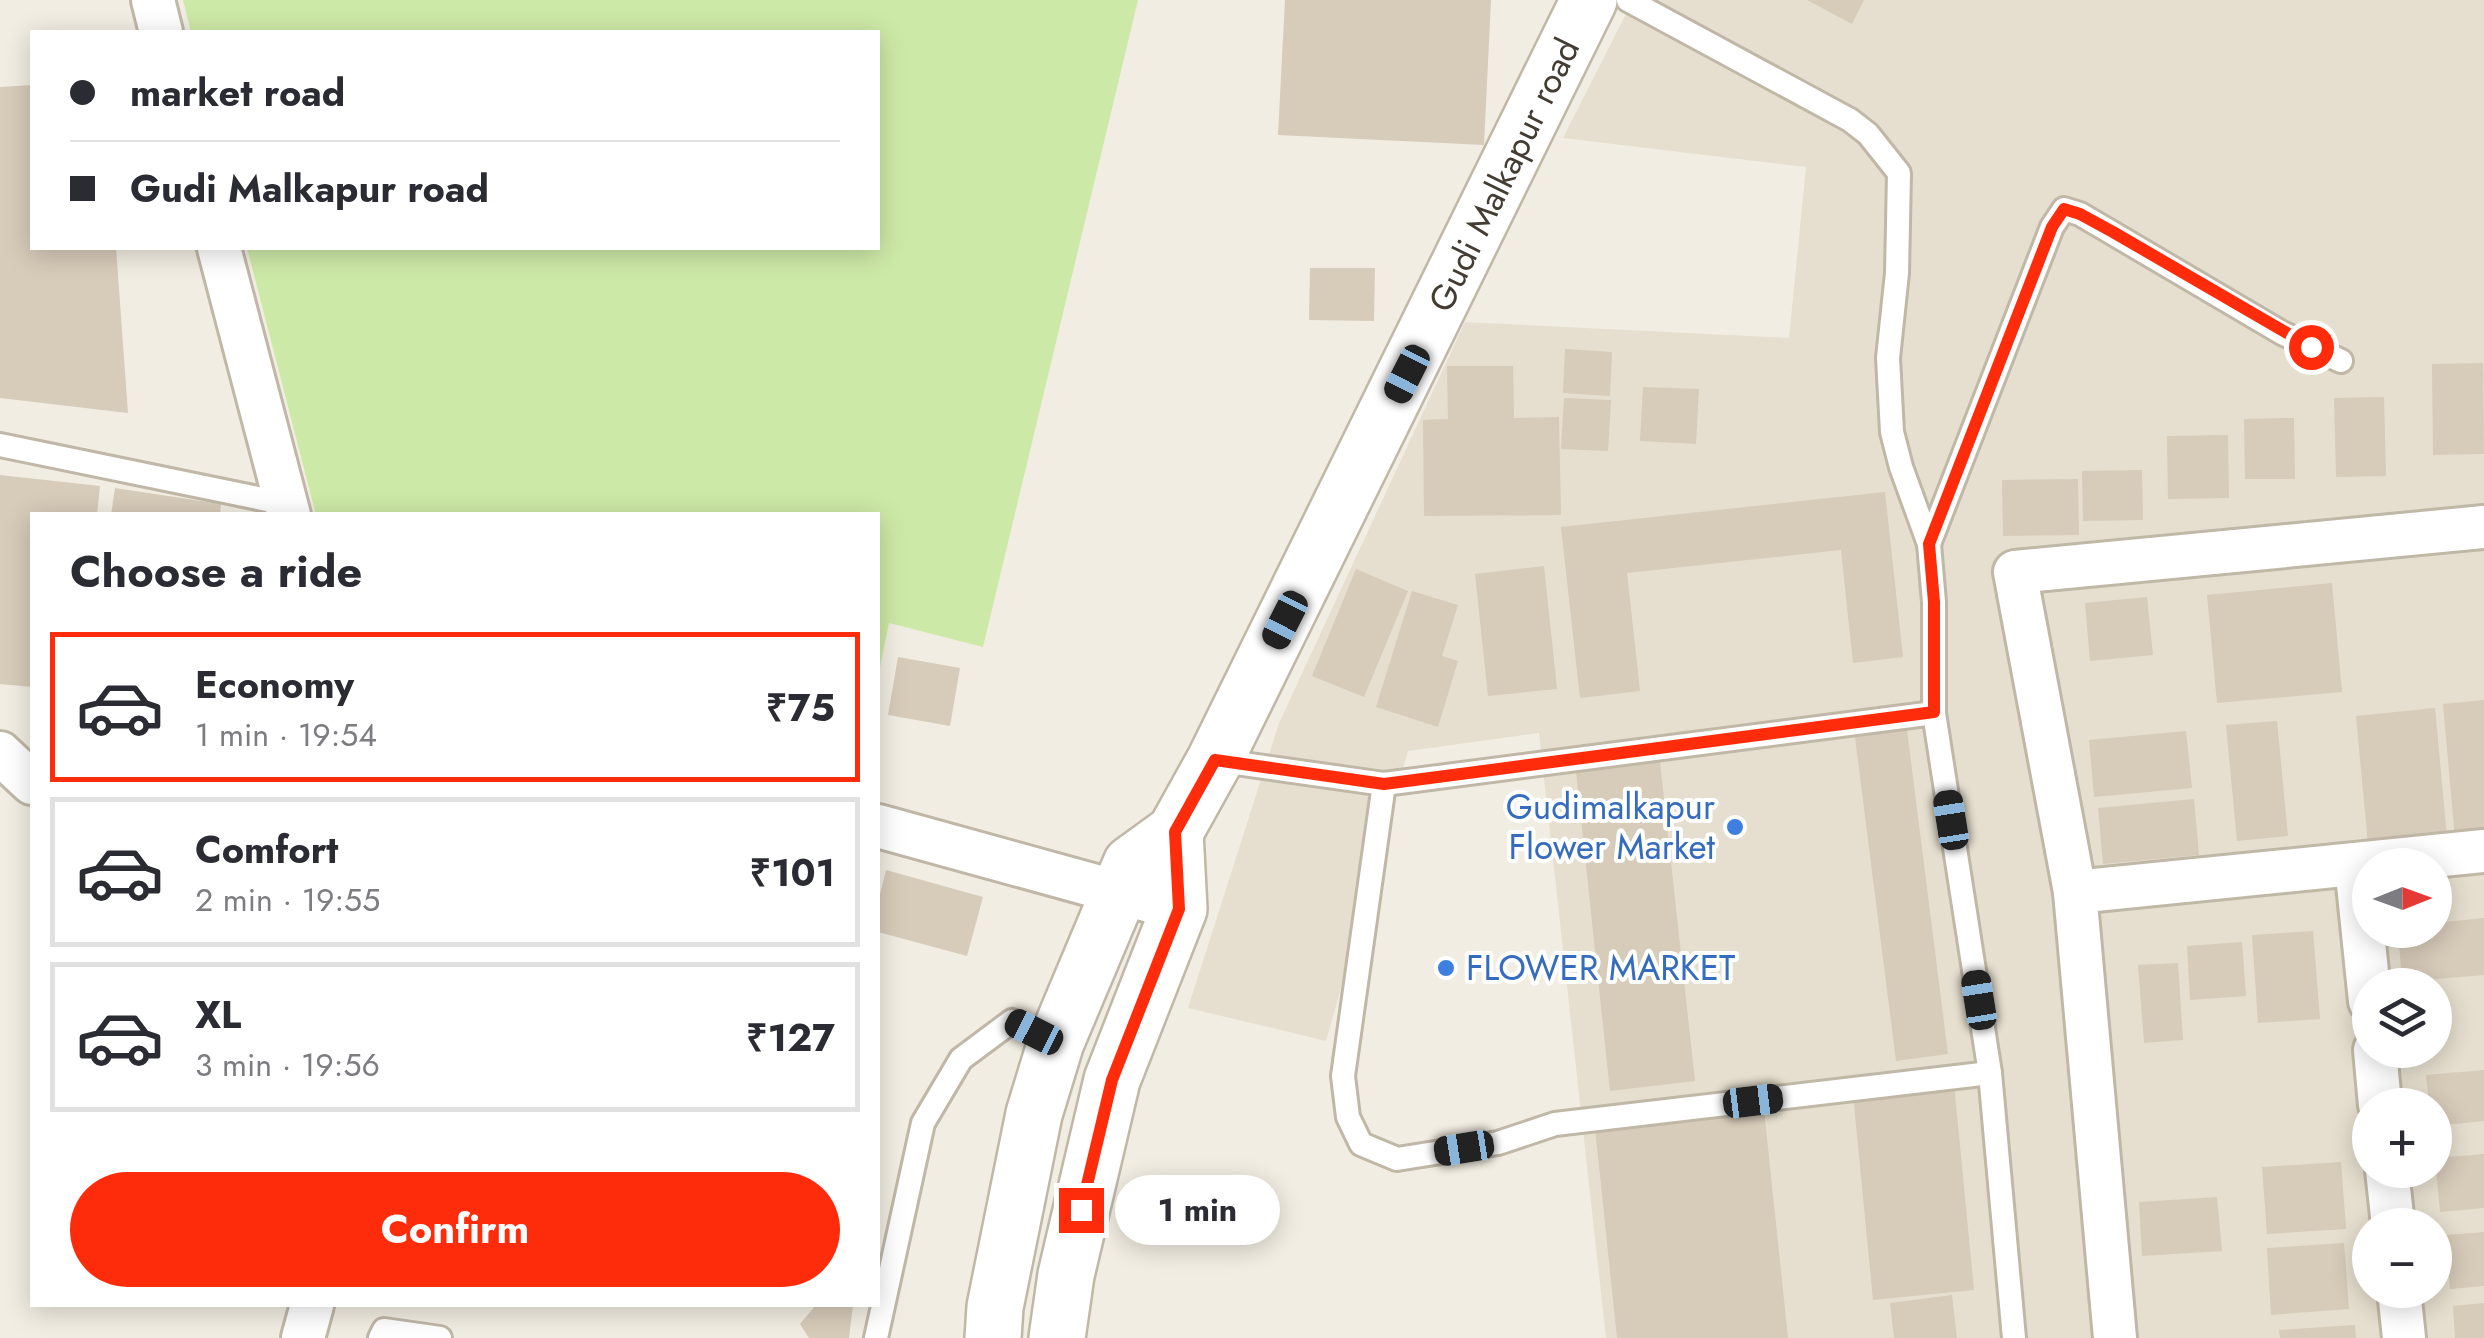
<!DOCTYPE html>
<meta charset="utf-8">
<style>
:root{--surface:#fff;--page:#f2f2f3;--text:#2b2b33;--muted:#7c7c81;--line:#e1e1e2;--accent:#ff2c0c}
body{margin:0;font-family:Jost,sans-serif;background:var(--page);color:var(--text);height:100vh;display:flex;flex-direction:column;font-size:38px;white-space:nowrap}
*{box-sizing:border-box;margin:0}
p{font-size:32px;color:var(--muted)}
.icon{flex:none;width:55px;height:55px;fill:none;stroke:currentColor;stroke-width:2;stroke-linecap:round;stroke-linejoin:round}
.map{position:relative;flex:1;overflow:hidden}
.panel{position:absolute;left:30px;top:512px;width:850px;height:795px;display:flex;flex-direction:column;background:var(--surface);border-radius:0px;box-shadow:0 5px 25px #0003}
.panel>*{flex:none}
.top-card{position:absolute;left:30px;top:30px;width:850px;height:220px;border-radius:0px;box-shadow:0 5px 25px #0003;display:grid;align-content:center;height:220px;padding:0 40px;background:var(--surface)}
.needle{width:65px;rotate:89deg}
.controls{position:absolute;left:2352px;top:848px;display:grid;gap:20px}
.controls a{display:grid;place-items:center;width:100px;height:100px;border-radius:50%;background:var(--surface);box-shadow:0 5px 25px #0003;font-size:50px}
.end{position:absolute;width:45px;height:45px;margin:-22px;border:12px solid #ff2c0c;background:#fff;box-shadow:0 0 0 5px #fff}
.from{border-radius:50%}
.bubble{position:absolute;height:70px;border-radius:35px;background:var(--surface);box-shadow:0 5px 25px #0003;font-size:32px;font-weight:700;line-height:70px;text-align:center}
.car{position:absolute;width:30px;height:60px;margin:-30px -15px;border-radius:12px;box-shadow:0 0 8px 2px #0007;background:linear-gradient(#222 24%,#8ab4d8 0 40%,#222 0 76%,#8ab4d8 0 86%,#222 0)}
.top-card b{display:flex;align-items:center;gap:35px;height:95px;font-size:38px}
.top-card b+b{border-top:2px solid var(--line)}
.top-card i{width:25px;height:25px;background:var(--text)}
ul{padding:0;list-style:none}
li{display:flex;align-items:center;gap:30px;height:150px;margin:0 20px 15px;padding:0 20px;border:5px solid var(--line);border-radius:0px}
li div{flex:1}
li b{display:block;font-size:38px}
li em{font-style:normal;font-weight:700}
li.current{border-color:var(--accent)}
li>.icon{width:90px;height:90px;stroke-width:1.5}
h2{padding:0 40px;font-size:45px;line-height:120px}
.primary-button{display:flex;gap:20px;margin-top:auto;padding:20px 40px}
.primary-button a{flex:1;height:115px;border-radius:60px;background:var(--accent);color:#fff;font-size:40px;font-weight:700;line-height:115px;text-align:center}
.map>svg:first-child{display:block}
.residential{fill:#e6dfcf;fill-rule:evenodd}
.green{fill:#cde9a7}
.building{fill:#d7cbb9}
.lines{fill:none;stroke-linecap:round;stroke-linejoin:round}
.service-casing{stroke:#c0b7a7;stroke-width:28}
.minor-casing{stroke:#c0b7a7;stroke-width:48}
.tertiary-casing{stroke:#c0b7a7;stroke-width:60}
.service{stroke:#fff;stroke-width:22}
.minor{stroke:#fff;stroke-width:42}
.tertiary{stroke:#fff;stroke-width:55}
.route{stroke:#ff2c0c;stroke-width:12}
.shop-dot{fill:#3f7fe0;stroke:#fff;stroke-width:4}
.labels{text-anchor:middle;stroke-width:8;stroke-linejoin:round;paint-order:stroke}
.street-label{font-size:35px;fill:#433c32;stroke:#fff}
.shop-label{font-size:35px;fill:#366cbe;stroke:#fff;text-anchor:end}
</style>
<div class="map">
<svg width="2484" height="1338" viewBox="0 0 2484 1338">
<rect width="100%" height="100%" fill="#f2ede2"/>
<!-- residential -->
<path class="residential" d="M1633,0H2484V1338H1606L1539,733L1408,751L1326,1041L1188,1008L1279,723L1465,322L1789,338L1806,167L1563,138ZM2370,865H2435V930H2370ZM2370,985H2435V1050H2370ZM2370,1105H2435V1170H2370ZM2370,1225H2435V1290H2370Z"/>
<!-- green -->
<polygon class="green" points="183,0 1138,0 983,647 889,623 878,677 878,515 316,515 247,248 878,248 878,32 191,32"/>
<!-- building -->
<g class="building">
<polygon points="1285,0 1491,0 1484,145 1278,135"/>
<polygon points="1807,0 1864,0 1852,24"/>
<polygon points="32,85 32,248 116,248 128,413 0,398 0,87"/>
<polygon points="1310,268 1375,268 1374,321 1309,320"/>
<polygon points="1565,349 1612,352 1610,396 1563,393"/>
<polygon points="2483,363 2484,454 2433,455 2432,364"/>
<polygon points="1447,366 1513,366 1514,418 1559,417 1561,515 1424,516 1423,420 1448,419"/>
<polygon points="1643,387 1699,389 1696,444 1640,441"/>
<polygon points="2384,397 2386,476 2336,477 2334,398"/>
<polygon points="1564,398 1611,400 1608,451 1561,449"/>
<polygon points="2294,418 2295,479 2245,479 2244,419"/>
<polygon points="2228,435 2229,498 2168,499 2167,436"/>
<polygon points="2142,470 2143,520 2083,521 2082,471"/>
<polygon points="0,475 100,486 97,515 32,515 32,687 0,684"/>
<polygon points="2078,479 2079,535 2003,536 2002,480"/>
<polygon points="115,488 221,504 220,515 111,515"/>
<polygon points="1885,492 1903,657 1853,663 1841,550 1627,573 1640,691 1580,698 1561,527"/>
<polygon points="1544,566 1557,689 1488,696 1475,574"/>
<polygon points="1356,569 1408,591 1364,697 1312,676"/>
<polygon points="2332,583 2342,692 2217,703 2207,595"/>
<polygon points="1412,591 1458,605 1442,656 1458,661 1438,727 1376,707"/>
<polygon points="2147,597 2153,655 2090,661 2085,603"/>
<polygon points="898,657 960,668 950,726 888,715"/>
<polygon points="2484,700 2484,836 2455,839 2443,704"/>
<polygon points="2435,708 2447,837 2368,844 2356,716"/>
<polygon points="2277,721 2288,836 2237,841 2226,725"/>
<polygon points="1907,730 1948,1054 1896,1061 1855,737"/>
<polygon points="2186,731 2192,788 2094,797 2089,740"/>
<polygon points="1659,753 1695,1081 1610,1091 1575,762"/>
<polygon points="2194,799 2199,855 2103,864 2098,808"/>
<polygon points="886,870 983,897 967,956 878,932 878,902"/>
<polygon points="2484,918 2484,975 2402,982 2398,930 2435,930 2435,923"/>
<polygon points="2313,931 2320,1019 2258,1023 2252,935"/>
<polygon points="2242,942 2246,996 2190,1000 2187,946"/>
<polygon points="2178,963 2183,1040 2144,1043 2138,965"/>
<polygon points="2484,1070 2484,1121 2435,1126 2435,1105 2429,1105 2426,1075"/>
<polygon points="1954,1084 1974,1290 1873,1300 1853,1094"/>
<polygon points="1764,1110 1788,1338 1617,1338 1595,1128"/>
<polygon points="2484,1154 2484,1208 2440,1212 2435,1158"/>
<polygon points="2341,1162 2346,1229 2267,1234 2262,1167"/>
<polygon points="2217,1197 2222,1251 2142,1256 2139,1202"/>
<polygon points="2484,1232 2484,1286 2450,1289 2446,1235"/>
<polygon points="2344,1243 2349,1309 2271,1315 2267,1248"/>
<polygon points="1952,1295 1957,1338 1894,1338 1890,1303"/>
<polygon points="2484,1303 2484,1338 2455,1338 2453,1306"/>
<polygon points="816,1305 853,1305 849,1338 809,1338 800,1324"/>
<polygon points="2355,1325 2356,1338 2280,1338 2279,1330"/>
</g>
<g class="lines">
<defs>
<g id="service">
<polyline points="1628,0 1850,120 1868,134 1899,173 1897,273 1888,358 1892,432 1901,467 1929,544 1934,602 1934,713 1990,1073 2014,1338"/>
<polyline points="0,445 287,504"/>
<polyline points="1929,544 2052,227 2064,209 2080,214 2282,333 2341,361"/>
<polyline points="1215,760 1384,784 1934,713"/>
<polyline points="1384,784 1343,1076 1348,1117 1361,1144 1397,1159 1498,1143 1555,1124 1990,1073"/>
<polyline points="380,1338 384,1330 440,1338"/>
<polyline points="876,1338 923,1123 961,1059 1012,1021 1056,1042"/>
</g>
<g id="minor">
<polyline points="153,0 161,32"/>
<polyline points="219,248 289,515"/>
<polyline points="0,753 32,783"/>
<polyline points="878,826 1179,909"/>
<polyline points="2356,865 2370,1001"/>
<polyline points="2075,892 2484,851"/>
<polyline points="2375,1050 2380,1105"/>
<polyline points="2387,1170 2393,1225"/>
<polyline points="2399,1290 2404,1338"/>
<polyline points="303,1338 312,1305"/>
<polyline points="2115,1338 2075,892 2015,572 2484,527"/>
</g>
<g id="tertiary">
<polyline points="993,1338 995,1307 1034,1114 1056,1042 1131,864 1175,832 1215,760 1589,0"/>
<polyline points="1057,1338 1066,1275 1112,1080 1179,909 1175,832"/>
</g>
</defs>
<!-- service casing -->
<use href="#service" class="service-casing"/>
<!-- minor casing -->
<use href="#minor" class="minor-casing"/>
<!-- tertiary casing -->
<use href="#tertiary" class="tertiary-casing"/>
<!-- service -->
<use href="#service" class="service"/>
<!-- minor -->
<use href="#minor" class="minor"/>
<!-- tertiary -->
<use href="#tertiary" class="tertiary"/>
</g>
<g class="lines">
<!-- route -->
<polyline class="route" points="1081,1210 1112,1080 1179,909 1175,832 1215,760 1384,784 1934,712 1934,602 1929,544 2052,227 2064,209 2080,214 2113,232 2311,347"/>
</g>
<!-- markers -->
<g class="shop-dot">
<circle cx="1735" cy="827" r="10"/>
<circle cx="1446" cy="968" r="10"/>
</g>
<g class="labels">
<!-- street labels -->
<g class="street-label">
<text transform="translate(1504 175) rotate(-64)" y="12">Gudi Malkapur road</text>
</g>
<!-- shop labels -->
<g class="shop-label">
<text x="1715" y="819">Gudimalkapur<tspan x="1715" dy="40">Flower Market</tspan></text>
<text x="1466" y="980" text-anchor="start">FLOWER MARKET</text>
</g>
</g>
</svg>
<div class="controls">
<a><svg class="needle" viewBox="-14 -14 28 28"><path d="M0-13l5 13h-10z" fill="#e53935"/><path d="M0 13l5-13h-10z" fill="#7c7c81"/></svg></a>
<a><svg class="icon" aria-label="layers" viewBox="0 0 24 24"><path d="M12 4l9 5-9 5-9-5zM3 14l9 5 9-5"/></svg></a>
<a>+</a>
<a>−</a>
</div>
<i class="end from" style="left:2311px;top:347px"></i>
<i class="end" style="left:1081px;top:1210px"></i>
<div class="bubble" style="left:1115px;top:1175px;width:165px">1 min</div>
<i class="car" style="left:1407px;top:374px;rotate:207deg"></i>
<i class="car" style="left:1285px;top:620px;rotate:207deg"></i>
<i class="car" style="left:1951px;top:820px;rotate:351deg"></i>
<i class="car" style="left:1979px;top:1000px;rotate:351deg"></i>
<i class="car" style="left:1034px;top:1032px;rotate:297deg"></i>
<i class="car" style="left:1753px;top:1101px;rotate:83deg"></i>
<i class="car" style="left:1464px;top:1148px;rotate:261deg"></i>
<div class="top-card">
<b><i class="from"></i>market road</b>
<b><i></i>Gudi Malkapur road</b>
</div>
<section class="panel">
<h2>Choose a ride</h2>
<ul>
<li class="current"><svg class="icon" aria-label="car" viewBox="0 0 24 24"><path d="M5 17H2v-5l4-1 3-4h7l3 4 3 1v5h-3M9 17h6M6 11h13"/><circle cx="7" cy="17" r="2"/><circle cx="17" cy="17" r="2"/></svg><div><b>Economy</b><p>1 min · 19:54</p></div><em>₹75</em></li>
<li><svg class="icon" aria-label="car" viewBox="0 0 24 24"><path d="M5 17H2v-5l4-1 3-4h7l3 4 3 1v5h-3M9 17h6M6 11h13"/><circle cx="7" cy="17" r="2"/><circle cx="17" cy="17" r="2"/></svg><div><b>Comfort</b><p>2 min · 19:55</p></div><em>₹101</em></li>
<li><svg class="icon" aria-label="car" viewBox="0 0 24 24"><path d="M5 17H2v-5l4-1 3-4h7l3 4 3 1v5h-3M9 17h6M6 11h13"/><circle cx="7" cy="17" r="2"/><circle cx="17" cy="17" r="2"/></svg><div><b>XL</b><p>3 min · 19:56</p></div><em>₹127</em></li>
</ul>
<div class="primary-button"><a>Confirm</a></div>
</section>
</div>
